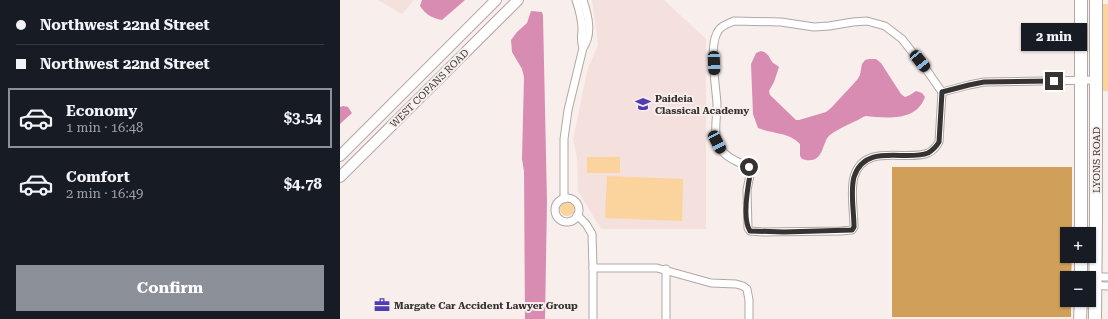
<!DOCTYPE html>
<meta charset="utf-8">
<style>
:root{--surface:#171b24;--page:#242831;--text:#f1f3f6;--muted:#9ea1a6;--line:#363941;--accent:#8c9099}
body{margin:0;font-family:"Roboto Serif",serif;background:var(--page);color:var(--text);height:100vh;display:flex;flex-direction:column;font-size:15px;white-space:nowrap}
*{box-sizing:border-box;margin:0}
p{font-size:13px;color:var(--muted)}
.icon{flex:none;width:22px;height:22px;fill:none;stroke:currentColor;stroke-width:2;stroke-linecap:round;stroke-linejoin:round}
.map{position:relative;flex:1;overflow:hidden}
.side{display:flex;flex-direction:column;background:var(--surface);width:340px}
.side>*{flex:none}
.top-card{display:grid;align-content:center;height:88px;padding:0 16px;background:var(--surface)}
.tools{position:absolute;left:720px;top:227px;display:grid;gap:8px}
.tools a{display:grid;place-items:center;width:36px;height:36px;border-radius:0px;background:var(--surface);box-shadow:0 1px 3px #0004;font-size:20px}
.end{position:absolute;width:18px;height:18px;margin:-9px;border:5px solid #373332;background:#fff;box-shadow:0 0 0 2px #fff}
.from{border-radius:50%}
.bubble{position:absolute;height:28px;border-radius:0px;background:var(--surface);box-shadow:0 1px 3px #0004;font-size:13px;font-weight:700;line-height:28px;text-align:center}
.car{position:absolute;width:12px;height:24px;margin:-12px -6px;border-radius:5px;box-shadow:0 0 3px 1px #0007;background:linear-gradient(#222 24%,#8ab4d8 0 40%,#222 0 76%,#8ab4d8 0 86%,#222 0)}
.top-card b{display:flex;align-items:center;gap:14px;height:38px;font-size:15px}
.top-card b+b{border-top:1px solid var(--line)}
.top-card i{width:10px;height:10px;background:var(--text)}
ul{padding:0;list-style:none}
li{display:flex;align-items:center;gap:12px;height:60px;margin:0 8px 6px;padding:0 8px;border:2px solid transparent;border-radius:0px}
li div{flex:1}
li b{display:block;font-size:15px}
li em{font-style:normal;font-weight:700}
li.current{border-color:var(--accent)}
li>.icon{width:36px;height:36px;stroke-width:1.5}
.action{display:flex;gap:8px;margin-top:auto;padding:8px 16px}
.action a{flex:1;height:46px;border-radius:0px;background:var(--accent);color:#fff;font-size:16px;font-weight:700;line-height:46px;text-align:center}
main{display:flex;flex:1;min-height:0}
.map>svg:first-child{display:block}
.built{fill:#f4e1dd}
.green{fill:#fbd39d}
.forest{fill:#d0a05a}
.water{fill:#d98cb2}
.lines{fill:none;stroke-linecap:round;stroke-linejoin:round}
.minor-casing{stroke:#b1a7a5;stroke-width:9}
.secondary-casing{stroke:#b1a7a5;stroke-width:12}
.primary-casing{stroke:#b1a7a5;stroke-width:14}
.minor{stroke:#fff;stroke-width:7}
.secondary{stroke:#fff;stroke-width:10}
.primary{stroke:#fff;stroke-width:12}
.route{stroke:#373332;stroke-width:5}
.labels{text-anchor:middle;stroke-width:4;stroke-linejoin:round;paint-order:stroke}
.street-label{font-size:10px;fill:#373332;stroke:#f8eeec}
.poi-label{font-size:10px;font-weight:bold;fill:#373332;stroke:#f8eeec;text-anchor:start}
</style>
<main>
<section class="side">
<div class="top-card">
<b><i class="from"></i>Northwest 22nd Street</b>
<b><i></i>Northwest 22nd Street</b>
</div>
<ul>
<li class="current"><svg class="icon" aria-label="car" viewBox="0 0 24 24"><path d="M5 17H2v-5l4-1 3-4h7l3 4 3 1v5h-3M9 17h6M6 11h13"/><circle cx="7" cy="17" r="2"/><circle cx="17" cy="17" r="2"/></svg><div><b>Economy</b><p>1 min · 16:48</p></div><em>$3.54</em></li>
<li><svg class="icon" aria-label="car" viewBox="0 0 24 24"><path d="M5 17H2v-5l4-1 3-4h7l3 4 3 1v5h-3M9 17h6M6 11h13"/><circle cx="7" cy="17" r="2"/><circle cx="17" cy="17" r="2"/></svg><div><b>Comfort</b><p>2 min · 16:49</p></div><em>$4.78</em></li>
</ul>
<div class="action"><a>Confirm</a></div>
</section>
<div class="map">
<svg width="768" height="319" viewBox="0 0 768 319">
<rect width="100%" height="100%" fill="#f8eeec"/>
<!-- built -->
<g class="built">
<polygon points="38,0 74,0 62,14"/>
<polygon points="252,0 324,0 366,39 366,229 261,229 238,191 237,158 233,139 248,68 258,45"/>
</g>
<!-- green -->
<g class="green">
<polygon points="762,4 768,4 768,91 760,91"/>
<rect x="247" y="157" width="33" height="16"/>
<polygon points="267,176 343,179 342,221 265,218"/>
<circle cx="227" cy="209" r="7"/>
</g>
<!-- forest -->
<polygon class="forest" points="552,167 732,167 732,234 727,234 727,256 732,256 731,278 727,278 727,300 731,300 731,317 552,317"/>
<!-- water -->
<g class="water">
<path d="M82,0H125L102,20C92,18 86,15 80,6Z"/>
<polygon points="191,11 202,12 203,16 207,202 205,319 185,319 184,171 182,159 184,77 182,69 172,52 171,40 177,32 187,23"/>
<path d="M421,51C430,54 428,57 433,63C435,64 437,65 439,67L434,82L429,91L430,95L456,120H459L486,112L491,108L517,80L520,75L522,64L525,60L529,59H536L541,63L561,94L565,97L570,95L576,91L582,93L585,97C577,119 555,118 535,117C532,117 529,116 526,116C524,116 520,119 518,120C509,124 498,129 490,135C481,142 485,166 462,159L460,156V144C449,132 433,134 418,128L413,114L411,64L416,53Z"/>
<polygon points="3,106 8,107 12,113 0,124 0,107"/>
</g>
<g class="lines">
<defs>
<g id="minor">
<path d="M236,0C239,9 242,19 242,29C242,36 240,40 243,48"/>
<path d="M394,21L441,22L474,27L489,26L513,22L527,21L545,26L562,39L588,72L602,92L599,142C596,147 594,150 588,153C566,162 524,142 514,177C510,192 514,211 514,227L512,230L501,231L423,232L410,231L408,228L407,190L411,170L409,167C400,163 386,158 381,149C378,145 376,140 376,135C375,125 377,114 377,104C376,86 369,48 377,33C380,26 387,24 394,21Z"/>
<polyline points="602,92 629,85 644,82 756,80"/>
<circle cx="227" cy="210" r="12"/>
<path d="M224,199V139L228,110L243,48C253,34 248,15 243,0"/>
<polyline points="237,215 246,224 252,234 253,268 253,319"/>
<polyline points="253,268 317,268 371,283 396,284 403,286 407,289 409,300 409,319"/>
<polyline points="326,269 326,319"/>
<polyline points="741,277 768,277"/>
<polyline points="749,285 768,286"/>
</g>
<g id="secondary">
<polyline points="0,156 156,0"/>
<polyline points="0,177 178,0"/>
</g>
<g id="primary">
<polyline points="741,0 741,234"/>
<polyline points="741,278 741,256"/>
<polyline points="740,319 741,300"/>
<polyline points="755,319 756,216 756,0"/>
</g>
</defs>
<!-- minor casing -->
<use href="#minor" class="minor-casing"/>
<!-- secondary casing -->
<use href="#secondary" class="secondary-casing"/>
<!-- primary casing -->
<use href="#primary" class="primary-casing"/>
<!-- minor -->
<use href="#minor" class="minor"/>
<!-- secondary -->
<use href="#secondary" class="secondary"/>
<!-- primary -->
<use href="#primary" class="primary"/>
</g>
<g class="lines">
<!-- route -->
<path class="route" d="M409,167L411,170C408,185 402,219 410,231L444,232L512,230L514,227C514,211 510,192 514,177C525,142 566,162 588,153C593,150 596,147 599,142L602,92L629,85L644,82L714,81"/>
</g>
<!-- icons -->
<defs>
<symbol id="school-bare" viewBox="-9 -9 18 18"><path d="M0-5L7-2L0 1L-7-2ZM-4 1L0 2.5L4 1V4Q0 6-4 4Z" fill="#503cb3" stroke="#f8eeec" stroke-width="2.5" paint-order="stroke"/></symbol>
<symbol id="office-bare" viewBox="-9 -9 18 18"><path d="M-6-3h4V-5.5h4V-3h4V5H-6ZM-1-4.5V-3h2v-1.5ZM-6 0V1H6V0Z" fill="#503cb3" stroke="#f8eeec" stroke-width="2.5" paint-order="stroke"/></symbol>
</defs>
<g fill-rule="evenodd">
<use href="#school-bare" x="292" y="93" width="22" height="22"/>
<use href="#office-bare" x="31" y="294" width="22" height="22"/>
</g>
<g class="labels">
<!-- street labels -->
<g class="street-label">
<text transform="translate(89 88) rotate(-45)" y="4">WEST COPANS ROAD</text>
<text transform="translate(756 160) rotate(-90)" y="4">LYONS ROAD</text>
</g>
<!-- poi labels -->
<g class="poi-label">
<text x="315" y="102">Paideia<tspan x="315" dy="12">Classical Academy</tspan></text>
<text x="54" y="309">Margate Car Accident Lawyer Group</text>
</g>
</g>
</svg>
<div class="tools">
<a>+</a>
<a>−</a>
</div>
<i class="end from" style="left:409px;top:167px"></i>
<i class="end" style="left:714px;top:81px"></i>
<div class="bubble" style="left:681px;top:23px;width:66px">2 min</div>
<i class="car" style="left:580px;top:61px;rotate:141deg"></i>
<i class="car" style="left:374px;top:63px;rotate:178deg"></i>
<i class="car" style="left:377px;top:142px;rotate:153deg"></i>
</div>
</main>
